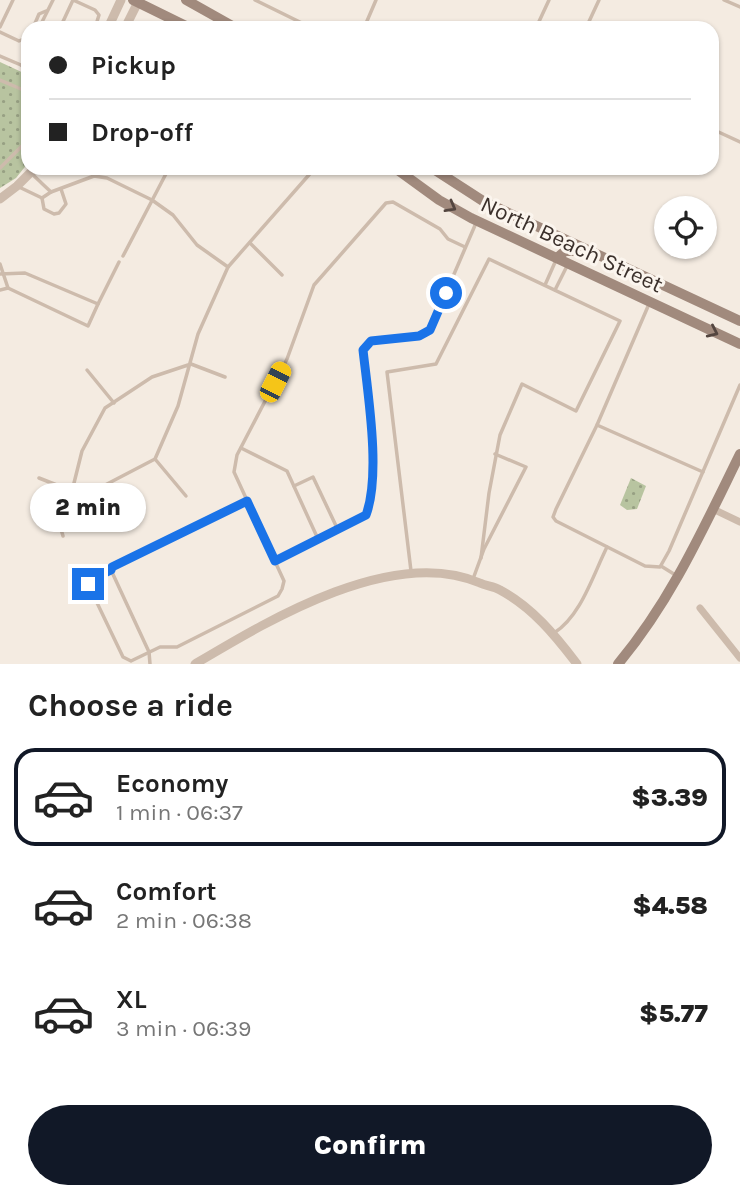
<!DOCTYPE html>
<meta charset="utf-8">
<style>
:root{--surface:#fff;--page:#f2f2f2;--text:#222;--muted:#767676;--line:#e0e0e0;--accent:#111827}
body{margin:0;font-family:Karla,sans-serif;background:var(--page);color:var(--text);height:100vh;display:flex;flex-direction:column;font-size:26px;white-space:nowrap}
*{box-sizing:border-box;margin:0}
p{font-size:23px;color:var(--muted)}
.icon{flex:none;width:38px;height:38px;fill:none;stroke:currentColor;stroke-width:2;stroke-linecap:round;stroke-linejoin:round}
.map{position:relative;height:664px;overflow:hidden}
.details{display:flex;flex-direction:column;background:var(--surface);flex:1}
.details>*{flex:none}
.hud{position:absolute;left:21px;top:21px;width:698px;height:154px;border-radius:21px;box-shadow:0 2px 5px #0004;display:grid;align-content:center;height:154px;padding:0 28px;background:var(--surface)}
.buttons{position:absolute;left:654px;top:196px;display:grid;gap:14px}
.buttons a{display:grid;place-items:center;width:63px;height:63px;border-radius:50%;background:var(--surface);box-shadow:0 2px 5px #0004;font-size:35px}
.end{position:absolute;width:32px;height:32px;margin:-16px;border:9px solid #1a73e8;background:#fff;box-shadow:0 0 0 4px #fff}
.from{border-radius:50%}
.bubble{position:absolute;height:49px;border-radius:24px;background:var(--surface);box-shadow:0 2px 5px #0004;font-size:23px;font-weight:800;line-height:49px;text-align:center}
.car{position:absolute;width:21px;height:42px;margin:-21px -10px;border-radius:9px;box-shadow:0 0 5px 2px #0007;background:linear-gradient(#f5c518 24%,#345 0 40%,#f5c518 0 76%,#345 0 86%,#f5c518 0)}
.hud b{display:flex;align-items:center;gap:24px;height:66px;font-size:26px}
.hud b+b{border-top:2px solid var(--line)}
.hud i{width:18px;height:18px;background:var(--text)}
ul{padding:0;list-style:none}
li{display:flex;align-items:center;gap:21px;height:98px;margin:0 14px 10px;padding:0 14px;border:4px solid transparent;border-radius:21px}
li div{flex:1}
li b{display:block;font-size:26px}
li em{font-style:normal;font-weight:800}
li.selected{border-color:var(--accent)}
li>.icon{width:63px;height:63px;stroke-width:1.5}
h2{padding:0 28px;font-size:32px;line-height:84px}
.cta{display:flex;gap:14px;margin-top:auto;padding:14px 28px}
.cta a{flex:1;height:80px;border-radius:42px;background:var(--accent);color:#fff;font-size:28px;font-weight:800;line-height:80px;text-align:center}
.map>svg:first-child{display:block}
.grass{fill:url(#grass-dots)}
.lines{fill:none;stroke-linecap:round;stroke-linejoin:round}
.service{stroke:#cdbbac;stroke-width:3.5}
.minor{stroke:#cdbbac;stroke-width:7}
.tertiary{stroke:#cdbbac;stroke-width:9}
.secondary{stroke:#a18a7d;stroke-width:10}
.oneway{stroke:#544640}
.route{stroke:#1a73e8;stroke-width:9}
.labels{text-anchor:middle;stroke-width:6;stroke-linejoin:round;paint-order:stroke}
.street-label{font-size:23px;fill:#3b302b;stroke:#fbf5ee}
</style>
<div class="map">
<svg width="740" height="664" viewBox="0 0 740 664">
<defs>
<pattern id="grass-dots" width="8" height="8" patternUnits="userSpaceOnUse" patternTransform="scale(1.75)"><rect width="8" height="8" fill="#b8c4a0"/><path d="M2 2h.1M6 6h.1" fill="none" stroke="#97a083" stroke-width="1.8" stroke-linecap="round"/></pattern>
</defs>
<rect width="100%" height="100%" fill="#f4ebe1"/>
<!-- grass -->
<g class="grass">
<polygon points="0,62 28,75 28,163 16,178 0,188"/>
<polygon points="631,478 646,486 637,509 627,510 620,505"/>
</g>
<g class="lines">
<!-- service -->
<g class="service">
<polyline points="73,0 95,10 99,15 95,28"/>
<polyline points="255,0 312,28"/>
<polyline points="724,0 740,7"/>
<polyline points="0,27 13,0"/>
<polyline points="33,28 39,14 46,11"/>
<polyline points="39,28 53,0"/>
<polyline points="60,28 73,0"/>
<polyline points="364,28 376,0"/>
<polyline points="536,28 549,0"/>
<polyline points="586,28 599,0"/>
<polyline points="0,32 19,41 28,37"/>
<polyline points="0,56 28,68"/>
<polyline points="22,66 28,52"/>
<polyline points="0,80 28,92"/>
<polyline points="712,129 740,142"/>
<polyline points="0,168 28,140"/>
<polyline points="89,168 94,176"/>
<polyline points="32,174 51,192"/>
<polyline points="19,187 42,198"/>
<polyline points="42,198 51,192 94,176 107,178 152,200 173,215 197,245 228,267"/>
<polyline points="42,198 44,209 54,214 59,213 66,204 61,189"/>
<polyline points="250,243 282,275"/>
<polyline points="123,256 169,168"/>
<polyline points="0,264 8,288"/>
<polyline points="0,274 25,273 98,304 119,262"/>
<polyline points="545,285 556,260"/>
<polyline points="0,290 8,288 88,326 98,304"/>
<polyline points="555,290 568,264"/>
<polyline points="649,304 597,425 556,509 553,517 556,521 645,566 660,567 669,551 740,385"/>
<polyline points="87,370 114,403"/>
<polyline points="225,377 191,364 152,377 105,408 82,451 72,491 84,496 155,459 178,406 198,334 228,267 315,168"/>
<polyline points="597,425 703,472"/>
<polyline points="241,448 287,471 318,539"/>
<polyline points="155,459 186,496"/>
<polyline points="39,478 72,491 58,519 63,536"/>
<polyline points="294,486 313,477 338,530"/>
<path d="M275,561L366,515C381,474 368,395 364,350L371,341L419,336L430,330L476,223"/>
<polyline points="661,566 677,576"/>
<polyline points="111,570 90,580 88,584 123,657 131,661 160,647 177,647 278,596 282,589 284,581 234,472 237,455 287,359 314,285 386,203 393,202 440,229 448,239 465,247"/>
<polyline points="411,571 387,372 436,364 489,259 620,321 576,411 522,384 500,435 489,493 481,558"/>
<polyline points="473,579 484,549 526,467 495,454"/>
<path d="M554,633C581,616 593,575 607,547"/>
<polyline points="150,664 149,652 111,570 112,567 247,501"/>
</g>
<!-- minor -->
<g class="minor">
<polyline points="713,509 740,522"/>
<polyline points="700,608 740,658"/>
</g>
<!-- tertiary -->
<g class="tertiary">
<polyline points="108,28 121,0"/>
<polyline points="125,28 139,0"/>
<polyline points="0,199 17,186 35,168"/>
<path d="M195,664C269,620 393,545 480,583C486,586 494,586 500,590C532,607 555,635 577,664"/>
</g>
<!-- secondary -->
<g class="secondary">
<polyline points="133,0 190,28"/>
<polyline points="186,0 236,28"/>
<polyline points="395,168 439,200 471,218 740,344"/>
<polyline points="432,168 483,201 740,321"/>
<polyline points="557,258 565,251 587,251"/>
<path d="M618,664C671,601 704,527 740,454"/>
</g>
</g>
<!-- one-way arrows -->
<defs><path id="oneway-chevron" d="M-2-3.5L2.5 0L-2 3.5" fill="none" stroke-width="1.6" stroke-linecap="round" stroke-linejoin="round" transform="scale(1.75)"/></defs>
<g class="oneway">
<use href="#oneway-chevron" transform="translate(451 207) rotate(29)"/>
<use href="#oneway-chevron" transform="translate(713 332) rotate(25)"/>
</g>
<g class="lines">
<!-- route -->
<path class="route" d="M88,584L90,580L111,570L112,567L247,501L275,561L366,515C381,475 368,395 363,350L371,341L419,336L430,330L446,293"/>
</g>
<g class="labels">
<!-- street labels -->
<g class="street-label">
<text transform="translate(572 244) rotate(25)" y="8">North Beach Street</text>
</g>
</g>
</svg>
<div class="buttons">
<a><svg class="icon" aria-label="locate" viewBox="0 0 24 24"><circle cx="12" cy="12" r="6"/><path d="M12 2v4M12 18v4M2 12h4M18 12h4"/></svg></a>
</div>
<i class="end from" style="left:446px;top:293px"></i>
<i class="end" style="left:88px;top:584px"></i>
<div class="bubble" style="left:30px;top:483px;width:116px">2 min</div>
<i class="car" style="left:275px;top:382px;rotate:27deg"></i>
<div class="hud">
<b><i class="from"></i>Pickup</b>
<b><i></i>Drop-off</b>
</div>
</div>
<section class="details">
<h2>Choose a ride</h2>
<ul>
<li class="selected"><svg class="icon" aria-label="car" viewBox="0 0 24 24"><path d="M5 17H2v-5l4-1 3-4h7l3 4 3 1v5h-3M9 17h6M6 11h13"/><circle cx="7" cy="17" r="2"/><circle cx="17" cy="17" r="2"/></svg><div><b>Economy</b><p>1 min · 06:37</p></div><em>$3.39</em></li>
<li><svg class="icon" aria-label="car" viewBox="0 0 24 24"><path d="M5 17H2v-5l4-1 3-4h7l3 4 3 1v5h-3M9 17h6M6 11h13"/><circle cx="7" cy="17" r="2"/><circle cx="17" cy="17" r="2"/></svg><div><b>Comfort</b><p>2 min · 06:38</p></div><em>$4.58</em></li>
<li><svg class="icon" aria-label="car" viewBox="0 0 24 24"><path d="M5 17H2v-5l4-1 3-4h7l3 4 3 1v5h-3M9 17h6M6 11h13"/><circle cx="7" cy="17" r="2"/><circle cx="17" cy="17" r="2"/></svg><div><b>XL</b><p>3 min · 06:39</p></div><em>$5.77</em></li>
</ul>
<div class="cta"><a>Confirm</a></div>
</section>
